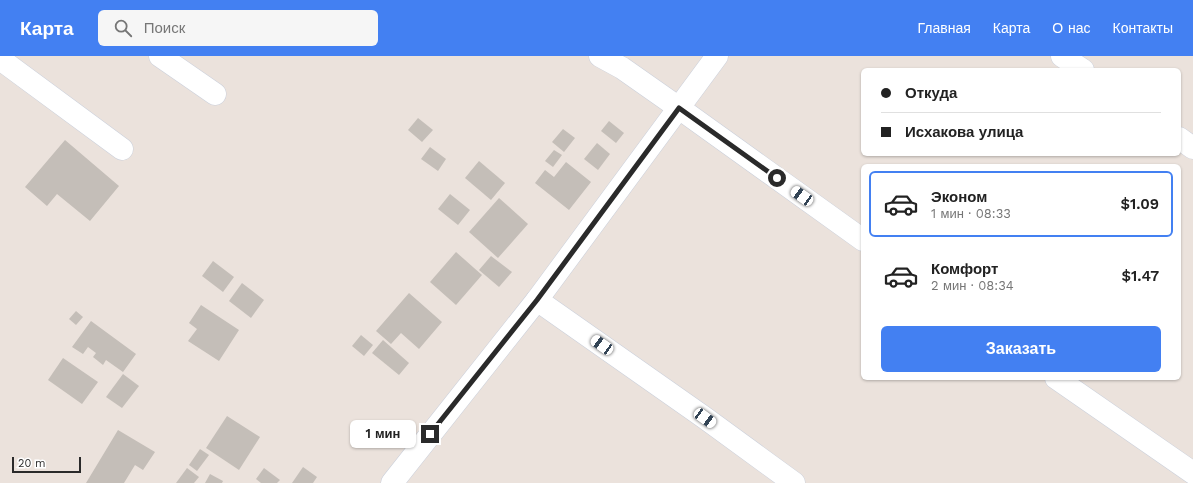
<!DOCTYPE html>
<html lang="ru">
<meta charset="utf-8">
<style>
:root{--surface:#fff;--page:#f6f6f6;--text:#222;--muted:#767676;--line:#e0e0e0;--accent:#4380f2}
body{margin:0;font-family:"Work Sans",sans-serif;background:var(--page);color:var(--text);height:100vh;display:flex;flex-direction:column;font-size:15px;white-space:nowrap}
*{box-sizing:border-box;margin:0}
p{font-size:13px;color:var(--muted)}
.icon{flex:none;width:22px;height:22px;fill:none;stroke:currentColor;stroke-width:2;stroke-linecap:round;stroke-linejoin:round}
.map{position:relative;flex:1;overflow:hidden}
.sheet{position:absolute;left:861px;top:108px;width:320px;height:216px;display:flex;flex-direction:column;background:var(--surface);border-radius:6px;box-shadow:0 1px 3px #0004}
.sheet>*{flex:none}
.banner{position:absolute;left:861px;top:12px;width:320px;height:88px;border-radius:6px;box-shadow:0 1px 3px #0004;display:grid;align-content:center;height:88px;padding:0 20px;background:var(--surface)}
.scale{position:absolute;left:12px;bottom:10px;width:69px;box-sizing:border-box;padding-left:4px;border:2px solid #2a2a2a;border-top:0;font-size:11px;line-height:14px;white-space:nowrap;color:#2a2a2a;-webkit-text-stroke:3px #fff;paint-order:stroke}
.end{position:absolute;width:18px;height:18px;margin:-9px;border:5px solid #2a2a2a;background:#fff;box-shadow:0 0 0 2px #fff}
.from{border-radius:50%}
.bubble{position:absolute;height:28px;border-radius:6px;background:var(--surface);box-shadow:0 1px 3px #0004;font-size:13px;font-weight:600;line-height:28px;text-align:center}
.car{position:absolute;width:12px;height:24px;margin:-12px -6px;border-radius:5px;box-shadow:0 0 3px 1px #0007;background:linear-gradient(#fff 24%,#345 0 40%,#fff 0 76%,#345 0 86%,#fff 0)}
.banner b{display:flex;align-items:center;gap:14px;height:38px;font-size:15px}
.banner b+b{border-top:1px solid var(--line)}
.banner i{width:10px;height:10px;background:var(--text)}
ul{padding:7px 0 0;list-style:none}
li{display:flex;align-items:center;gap:12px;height:66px;margin:0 8px 6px;padding:0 12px;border:2px solid transparent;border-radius:6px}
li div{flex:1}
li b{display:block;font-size:15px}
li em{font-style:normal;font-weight:600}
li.current{border-color:var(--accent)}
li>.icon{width:36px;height:36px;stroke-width:1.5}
.action{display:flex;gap:8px;margin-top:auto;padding:8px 20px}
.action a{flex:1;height:46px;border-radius:6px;background:var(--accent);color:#fff;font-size:16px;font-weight:600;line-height:46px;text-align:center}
header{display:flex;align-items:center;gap:24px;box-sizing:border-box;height:56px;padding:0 20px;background:var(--accent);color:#fff}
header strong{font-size:19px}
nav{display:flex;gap:22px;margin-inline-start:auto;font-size:14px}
.search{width:280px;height:36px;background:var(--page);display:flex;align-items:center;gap:10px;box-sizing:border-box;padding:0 14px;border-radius:6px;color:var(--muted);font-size:15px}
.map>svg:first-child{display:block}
.building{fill:#c4beb8}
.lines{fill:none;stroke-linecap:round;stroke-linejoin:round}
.minor-casing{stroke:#cbd0db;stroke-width:23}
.minor{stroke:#fff;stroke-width:22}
.route{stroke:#2a2a2a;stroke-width:5}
</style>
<header>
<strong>Карта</strong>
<div class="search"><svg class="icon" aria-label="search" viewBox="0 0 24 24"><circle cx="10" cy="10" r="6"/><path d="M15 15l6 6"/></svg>Поиск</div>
<nav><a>Главная</a><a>Карта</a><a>О нас</a><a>Контакты</a></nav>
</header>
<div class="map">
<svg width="1193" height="427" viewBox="0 0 1193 427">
<rect width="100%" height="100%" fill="#ebe2dc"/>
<!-- building -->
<g class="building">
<polygon points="418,62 433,74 422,86 408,74"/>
<polygon points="609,65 624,77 616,87 601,75"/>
<polygon points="563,73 575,82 564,96 552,86"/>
<polygon points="65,84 119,130 90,165 57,138 47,150 25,131"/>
<polygon points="597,87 610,98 598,114 584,103"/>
<polygon points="430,91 446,103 438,115 421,103"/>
<polygon points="554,94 562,99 553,111 545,105"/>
<polygon points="479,105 505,127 491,144 465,122"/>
<polygon points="566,106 591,126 569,154 535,127 545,114 554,121"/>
<polygon points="450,138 470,154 458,169 438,153"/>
<polygon points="499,142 528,168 498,202 469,176"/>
<polygon points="456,196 482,219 456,249 430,226"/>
<polygon points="491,200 512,216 499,231 479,214"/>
<polygon points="213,205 234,221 223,236 202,220"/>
<polygon points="242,227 264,244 251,262 229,245"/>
<polygon points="409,237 442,266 419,293 401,277 391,288 376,275"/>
<polygon points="201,249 239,274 219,305 188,285 197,273 189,267"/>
<polygon points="76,255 83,261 76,269 69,263"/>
<polygon points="91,265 136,298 123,316 106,304 103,309 93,301 96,297 88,291 83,298 72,291"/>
<polygon points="361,279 373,289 364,300 352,290"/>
<polygon points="383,284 409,307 399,319 372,297"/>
<polygon points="63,302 98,326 82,348 48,324"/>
<polygon points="123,318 139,330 122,352 106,341"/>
<polygon points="227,360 260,381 239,414 206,392"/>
<polygon points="118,374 155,396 143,414 135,409 124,427 86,427"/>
<polygon points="200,393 209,399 197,415 189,409"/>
<polygon points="303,411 317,421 313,427 292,427"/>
<polygon points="187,412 199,421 194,427 176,427"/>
<polygon points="264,412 280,424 277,427 261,427 256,423"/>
<polygon points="210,418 223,425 222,427 205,427"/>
</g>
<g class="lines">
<defs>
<g id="minor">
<polyline points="160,0 215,38"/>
<polyline points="600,0 622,12 679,52 863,184"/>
<polyline points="1062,0 1083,14"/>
<polyline points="0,3 122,93"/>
<polyline points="1179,82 1193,92"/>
<polyline points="537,244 705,362 794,427"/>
<polyline points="1056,322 1193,417"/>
<polyline points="392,427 537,244 717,0"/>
</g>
</defs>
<!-- minor casing -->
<use href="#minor" class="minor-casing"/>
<!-- minor -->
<use href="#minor" class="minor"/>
</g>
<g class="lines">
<!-- route -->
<polyline class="route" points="430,378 537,244 679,52 777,122"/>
</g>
</svg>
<div class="scale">20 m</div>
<i class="end from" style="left:777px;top:122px"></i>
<i class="end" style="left:430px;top:378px"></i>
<div class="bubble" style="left:350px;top:364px;width:66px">1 мин</div>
<i class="car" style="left:802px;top:140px;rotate:305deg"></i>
<i class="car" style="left:602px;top:289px;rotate:305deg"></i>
<i class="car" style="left:705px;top:362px;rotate:126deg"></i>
<div class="banner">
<b><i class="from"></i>Откуда</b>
<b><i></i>Исхакова улица</b>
</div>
<section class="sheet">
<ul>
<li class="current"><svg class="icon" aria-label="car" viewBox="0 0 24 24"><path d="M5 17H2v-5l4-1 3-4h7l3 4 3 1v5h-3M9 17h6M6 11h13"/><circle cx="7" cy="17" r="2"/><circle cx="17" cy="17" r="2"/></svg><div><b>Эконом</b><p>1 мин · 08:33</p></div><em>$1.09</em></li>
<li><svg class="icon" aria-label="car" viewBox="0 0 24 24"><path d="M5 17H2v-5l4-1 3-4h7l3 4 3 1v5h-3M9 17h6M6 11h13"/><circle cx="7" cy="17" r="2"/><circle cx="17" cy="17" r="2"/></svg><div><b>Комфорт</b><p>2 мин · 08:34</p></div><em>$1.47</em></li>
</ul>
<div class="action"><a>Заказать</a></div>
</section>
</div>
